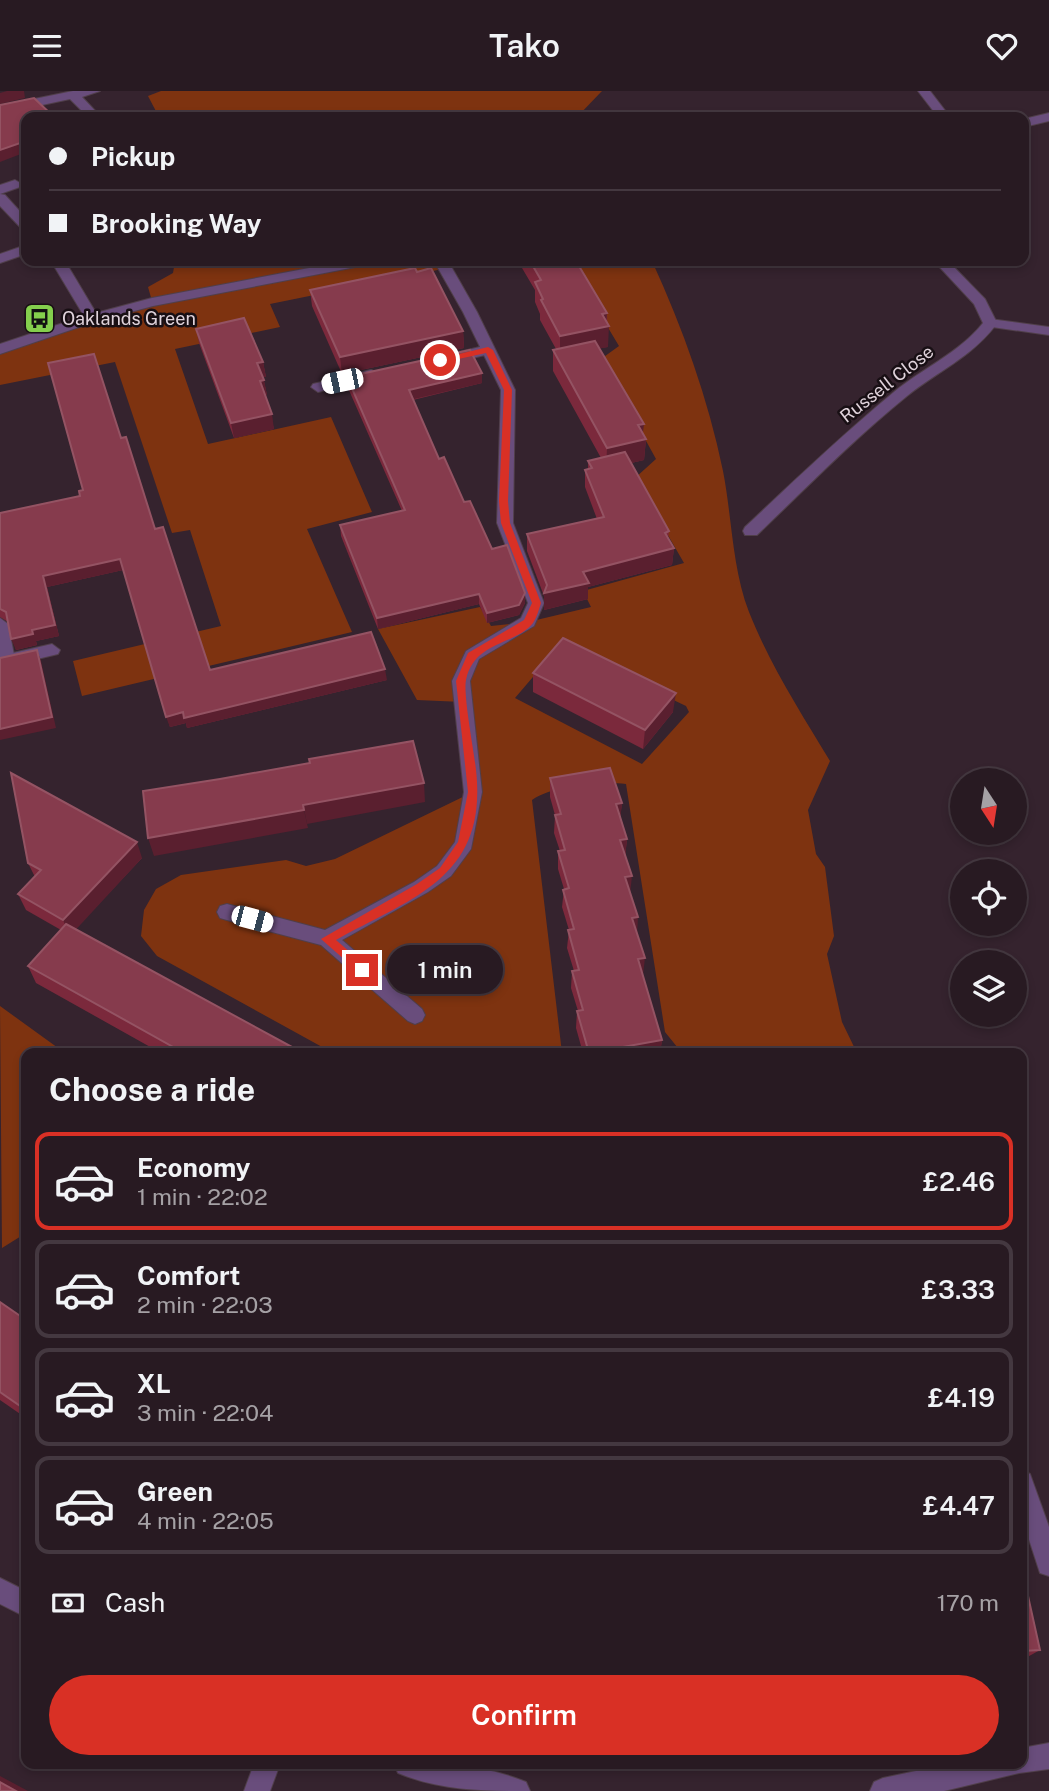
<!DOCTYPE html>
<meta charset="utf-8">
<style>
:root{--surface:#281a22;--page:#34272f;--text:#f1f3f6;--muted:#a5a1a5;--line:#443840;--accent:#d93025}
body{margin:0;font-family:"Public Sans",sans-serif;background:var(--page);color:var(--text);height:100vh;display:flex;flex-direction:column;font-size:26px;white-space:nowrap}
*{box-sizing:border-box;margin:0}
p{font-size:23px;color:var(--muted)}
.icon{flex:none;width:38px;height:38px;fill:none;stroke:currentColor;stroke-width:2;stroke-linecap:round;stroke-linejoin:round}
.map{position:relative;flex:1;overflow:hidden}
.sheet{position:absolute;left:21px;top:957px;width:1006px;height:721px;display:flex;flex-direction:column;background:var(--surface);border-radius:14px;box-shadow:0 4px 10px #0003,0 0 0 2px var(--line)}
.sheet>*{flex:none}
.top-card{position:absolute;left:21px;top:21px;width:1008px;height:154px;border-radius:14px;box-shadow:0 4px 10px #0003,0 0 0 2px var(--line);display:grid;align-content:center;height:154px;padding:0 28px;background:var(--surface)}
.needle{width:46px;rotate:168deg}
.buttons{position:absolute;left:950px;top:677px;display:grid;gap:14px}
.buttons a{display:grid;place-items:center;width:77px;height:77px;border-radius:50%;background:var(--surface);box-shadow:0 4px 10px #0003,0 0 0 2px var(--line);font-size:35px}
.end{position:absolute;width:32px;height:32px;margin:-16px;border:9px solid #d93025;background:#fff;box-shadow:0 0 0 4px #fff}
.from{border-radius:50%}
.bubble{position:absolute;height:49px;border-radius:24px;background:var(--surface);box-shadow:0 4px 10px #0003,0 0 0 2px var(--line);font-size:23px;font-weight:600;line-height:49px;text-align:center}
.car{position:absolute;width:21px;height:42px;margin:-21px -10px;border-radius:9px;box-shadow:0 0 5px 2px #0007;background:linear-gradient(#fff 24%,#345 0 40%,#fff 0 76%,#345 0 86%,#fff 0)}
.top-card b{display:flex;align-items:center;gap:24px;height:66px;font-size:26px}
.top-card b+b{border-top:2px solid var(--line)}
.top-card i{width:18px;height:18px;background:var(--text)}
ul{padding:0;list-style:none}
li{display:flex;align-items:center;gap:21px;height:98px;margin:0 14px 10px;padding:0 14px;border:4px solid var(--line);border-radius:14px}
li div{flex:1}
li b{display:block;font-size:26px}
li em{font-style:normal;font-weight:600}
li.on{border-color:var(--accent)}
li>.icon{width:63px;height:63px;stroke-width:1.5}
h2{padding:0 28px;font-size:32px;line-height:84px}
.pay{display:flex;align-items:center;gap:18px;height:77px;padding:0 28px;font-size:26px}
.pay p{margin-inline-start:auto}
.button{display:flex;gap:14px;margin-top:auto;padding:14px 28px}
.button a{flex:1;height:80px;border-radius:42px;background:var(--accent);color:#fff;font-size:28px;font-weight:600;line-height:80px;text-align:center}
header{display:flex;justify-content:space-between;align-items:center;height:91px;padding:0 28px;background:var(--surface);font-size:32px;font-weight:600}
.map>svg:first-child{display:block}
.green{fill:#7e3310;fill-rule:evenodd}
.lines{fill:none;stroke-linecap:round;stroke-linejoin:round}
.service-casing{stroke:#503f4a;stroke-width:2}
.minor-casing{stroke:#503f4a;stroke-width:2}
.service{fill:#694d7c;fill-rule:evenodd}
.minor{fill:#694d7c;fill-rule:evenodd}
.wall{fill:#7b293c}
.shaded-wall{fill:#5a1f2f}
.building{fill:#863b4d;stroke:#945363;stroke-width:2}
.route{fill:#d93025}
.labels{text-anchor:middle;stroke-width:5;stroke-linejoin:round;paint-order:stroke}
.far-poi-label{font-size:18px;fill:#e0d3db;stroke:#180f14;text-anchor:start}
.far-street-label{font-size:18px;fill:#e0d3db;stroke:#180f14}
</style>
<header><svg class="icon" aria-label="menu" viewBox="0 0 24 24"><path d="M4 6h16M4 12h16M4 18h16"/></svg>Tako<svg class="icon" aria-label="heart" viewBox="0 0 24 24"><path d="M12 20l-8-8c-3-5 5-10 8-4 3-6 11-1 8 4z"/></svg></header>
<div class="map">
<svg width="1049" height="1700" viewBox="0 0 1049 1700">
<rect width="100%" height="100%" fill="#35232e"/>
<!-- green -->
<g class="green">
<polygon points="161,0 602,0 577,26 159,26 148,5"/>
<polygon points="175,170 482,170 270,213 280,236 175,258 208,353 331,326 372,421 307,438 352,541 82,605 73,570 221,535 190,439 172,442 115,271 0,294 0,258 152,210 148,196 173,182"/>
<path d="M568,170H652C683,238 708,307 723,380C732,426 732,477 749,521C770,574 801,622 830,670L808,719L816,763L825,776L834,845L827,863L842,931L857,962H682L665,941L626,693C600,690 554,694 532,709L562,962H333L157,865L141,845L144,819L156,798L181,784L286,769L306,775L335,768L473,701L463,611L417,609L378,538L480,516L491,535L528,531L591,516L583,500L684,472L635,387L656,368L601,268L619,255ZM573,561L686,615L689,621L642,673L515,607L550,566Z"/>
<polygon points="0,915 65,962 26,962 26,1142 2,1157"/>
</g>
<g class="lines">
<defs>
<g id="service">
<polygon points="990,228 1049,236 1049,244 985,235 985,229"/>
<polygon points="488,254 495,259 493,262 448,273 441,268 443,265"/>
<polygon points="371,279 376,281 378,284 376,287 318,301 311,296 313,293"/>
<polygon points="52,553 60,559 58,563 0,577 0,565"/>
<polygon points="254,1673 280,1673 270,1700 244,1700"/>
</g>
<g id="minor">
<polygon points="73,0 100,0 82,6 101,26 88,26 70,8 0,23 0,15"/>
<polygon points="918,0 930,0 950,26 938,26"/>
<polygon points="1049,22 1049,30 1024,36 1024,28"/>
<polygon points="15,89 22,93 20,96 0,103 0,94"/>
<polygon points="0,103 5,104 26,127 26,138 21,137 0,115"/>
<polygon points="26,154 26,163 0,172 0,163"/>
<polygon points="51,170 65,170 96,222 152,207 346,170 373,170 366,174 153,215 97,230 0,263 0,253 84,225"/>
<polygon points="434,170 448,170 477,221 515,299 513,432 544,512 534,535 479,568 470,590 482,701 471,758 451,785 428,801 342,849 422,918 425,924 422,930 415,933 408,930 321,854 227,829 220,827 217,821 220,815 227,813 325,839 414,791 437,775 455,751 464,701 452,590 466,560 521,527 528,512 497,432 501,299 463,221"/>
<path d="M934,170H948L985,208L997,232L995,235C971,266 937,281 907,305C854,348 806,397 757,444H745L743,440L745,436C794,390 842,344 894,301C923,277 959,262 983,232L974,213Z"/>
<polygon points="0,527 8,533 15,569 7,575 0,572"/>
<polygon points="1022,1379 1030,1383 1049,1436 1049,1485 1040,1482 1022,1427"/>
<polygon points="0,1487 26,1500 26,1526 0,1513"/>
<polygon points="1049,1652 1049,1678 1019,1682 944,1700 870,1700 874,1691 883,1687 949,1673 1022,1673 1022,1657"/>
<path d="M394,1673C440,1673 483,1673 526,1691L530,1700C485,1700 441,1700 398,1682Z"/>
</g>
</defs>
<!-- service casing -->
<use href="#service" class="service-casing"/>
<!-- minor casing -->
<use href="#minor" class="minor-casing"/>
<!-- service -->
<use href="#service" class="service"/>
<!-- minor -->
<use href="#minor" class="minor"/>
</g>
<!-- wall -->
<g class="wall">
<polygon points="522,170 576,170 607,222 608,256 599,257 646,348 644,369 631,372 669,440 668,448 674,457 672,474 588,496 588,508 544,519 544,505 527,460 527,443 597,428 585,396 585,379 588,378 588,370 601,367 553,280 553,259 556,258 540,229 540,223 535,211 535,199 522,177"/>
<polygon points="417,181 463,240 464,257 342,283 312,215 310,199"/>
<polygon points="196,238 263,271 266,286 263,286 267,304 265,304 274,338 234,347 199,252"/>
<polygon points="347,286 482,292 413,309 439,368 525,512 519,524 487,532 479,513 378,538 341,445 340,434 402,420 348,297"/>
<polygon points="121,347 155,438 210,579 387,589 187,637 186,632 170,636 123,479 47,496 59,545 36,550 37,554 16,559 8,531 0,526 0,422 80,405 83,399"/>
<polygon points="533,582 673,621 643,658 533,601"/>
<polygon points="550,687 622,712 620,727 627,748 625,766 642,884 662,949 660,962 583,962 576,937 577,920 578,920 571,897 572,880 574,880 567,857 569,839 562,816 564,798 558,778 558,760 560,760 554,742 555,724 550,706"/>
<polygon points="142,767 75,838 303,962 161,962 36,892 28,875 61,839 26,819 18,803 35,786 28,772"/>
<polygon points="0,1211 26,1229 26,1327 0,1309"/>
<polygon points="1022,1478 1040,1559 1022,1569"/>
</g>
<!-- shaded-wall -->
<g class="shaded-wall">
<polygon points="7,0 24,0 25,7 0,13 0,2"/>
<polygon points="26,50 26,61 0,71 0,59"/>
<polygon points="607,222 606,235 609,235 608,256 560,265 560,245 602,223"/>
<polygon points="463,240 464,257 342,283 340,266"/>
<polygon points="263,271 266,286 260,287 257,272"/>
<polygon points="482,282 482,292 410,309 409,299"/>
<polygon points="264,289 267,304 262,305 260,290"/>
<polygon points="272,323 274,338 234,347 231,332"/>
<polygon points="644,333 642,349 646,348 644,369 606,378 607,357 638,334"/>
<polygon points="674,457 672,474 588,496 588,508 544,519 544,502 583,481"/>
<polygon points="120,468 123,479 47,496 59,545 36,550 37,554 16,559 11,548 32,539 43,485"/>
<polygon points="525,502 525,512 519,524 487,532 487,522"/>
<polygon points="479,503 479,513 378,538 377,527"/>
<polygon points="37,559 41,570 56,637 0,649 0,638"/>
<polygon points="385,578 387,589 187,637 186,632 170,636 166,626"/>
<polygon points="676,602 673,621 643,658 645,639"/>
<polygon points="424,692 425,711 307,733 303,714"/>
<polygon points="622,712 620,730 616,713"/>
<polygon points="304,719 308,737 154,765 148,747"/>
<polygon points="627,748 625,766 620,749"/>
<polygon points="137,751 142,767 70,845 63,829"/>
<polygon points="632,785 630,803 625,786"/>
<polygon points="638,826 637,844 632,827"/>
<polygon points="645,867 643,884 638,868"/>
<polygon points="662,949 660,962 590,962"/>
<polygon points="0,1685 28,1700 16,1700 0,1691"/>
</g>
<!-- building -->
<g class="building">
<polygon points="34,7 54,26 26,26 26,50 0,59 0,14"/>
<polygon points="530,170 576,170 607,222 602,223 609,235 560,245 541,209 543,208 535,191 541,189"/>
<polygon points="415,177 417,181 431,177 463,240 340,266 310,199"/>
<polygon points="244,227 263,271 257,272 264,289 260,290 272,323 231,332 196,238"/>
<polygon points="595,250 644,333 638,334 646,348 607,357 553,259"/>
<polygon points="470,259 482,282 409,299 439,368 444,366 464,411 470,410 492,458 507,454 525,502 519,514 487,522 479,503 377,527 340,434 405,419 347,286"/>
<polygon points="94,263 121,347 126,346 155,438 163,436 210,579 371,541 385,578 184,627 183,621 166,626 120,468 43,485 55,534 32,539 33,543 11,548 6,521 0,518 0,422 80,405 79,400 83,399 48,272"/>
<polygon points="625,361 669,440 665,442 674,457 583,481 589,492 544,502 547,494 527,443 604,426 585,379 592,377 588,370"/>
<polygon points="563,547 676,602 645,639 533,582"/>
<polygon points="37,559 52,626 0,638 0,567"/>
<polygon points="413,650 424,692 303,714 304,719 148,747 143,700 220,688 310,672 309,668"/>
<polygon points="610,677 622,712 616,713 627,748 620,749 632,785 625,786 638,826 632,827 645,867 638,868 662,949 589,962 577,920 583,919 572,880 579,879 568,839 574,838 563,799 569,797 558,760 565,759 555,724 561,723 550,687"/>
<polygon points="11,682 137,751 63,829 18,803 41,779 28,772"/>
<polygon points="66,833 303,962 184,962 28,875"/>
<polygon points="0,1211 26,1229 26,1319 0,1301"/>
<polygon points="1022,1478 1040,1559 1022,1560"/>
<polygon points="0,1691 16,1700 0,1700"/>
</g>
<!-- route -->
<path class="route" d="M488,256L493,259L512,299L508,410L510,432L541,512C539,518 537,526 533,532C516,554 474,550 466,589C463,604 474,660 476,679C488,786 414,806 336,849L366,875V882L362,884L321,848L417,793L440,777L458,751L468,701L456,590L468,562L524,529L532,512L501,432L499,410L504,299L486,262L440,272L435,269Z"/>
<!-- icons -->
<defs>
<symbol id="bus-square" viewBox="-11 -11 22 22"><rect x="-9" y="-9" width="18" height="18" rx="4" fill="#84cf4d" stroke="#180f14"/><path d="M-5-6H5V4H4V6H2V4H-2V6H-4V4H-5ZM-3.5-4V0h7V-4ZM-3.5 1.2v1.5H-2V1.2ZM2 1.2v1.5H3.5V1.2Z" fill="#111"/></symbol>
</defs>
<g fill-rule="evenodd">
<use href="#bus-square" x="22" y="210" width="35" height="35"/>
</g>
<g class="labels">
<!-- far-poi labels -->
<g class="far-poi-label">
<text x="62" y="234">Oaklands Green</text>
</g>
<!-- far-street labels -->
<g class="far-street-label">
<text transform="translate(887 293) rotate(-38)" y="6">Russell Close</text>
</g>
</g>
</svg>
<div class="buttons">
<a><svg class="needle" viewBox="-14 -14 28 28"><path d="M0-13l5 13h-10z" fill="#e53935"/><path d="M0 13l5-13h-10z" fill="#a5a1a5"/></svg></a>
<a><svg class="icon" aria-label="locate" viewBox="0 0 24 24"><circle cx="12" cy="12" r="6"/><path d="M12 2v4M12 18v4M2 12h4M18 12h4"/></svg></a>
<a><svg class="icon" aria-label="layers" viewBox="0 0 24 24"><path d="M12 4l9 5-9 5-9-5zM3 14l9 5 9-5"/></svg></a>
</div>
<i class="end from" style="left:440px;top:269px"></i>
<i class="end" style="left:362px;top:879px"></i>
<div class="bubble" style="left:387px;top:854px;width:116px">1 min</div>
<i class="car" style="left:342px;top:290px;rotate:258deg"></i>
<i class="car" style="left:252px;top:828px;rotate:105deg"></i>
<div class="top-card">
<b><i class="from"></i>Pickup</b>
<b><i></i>Brooking Way</b>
</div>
<section class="sheet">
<h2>Choose a ride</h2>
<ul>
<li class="on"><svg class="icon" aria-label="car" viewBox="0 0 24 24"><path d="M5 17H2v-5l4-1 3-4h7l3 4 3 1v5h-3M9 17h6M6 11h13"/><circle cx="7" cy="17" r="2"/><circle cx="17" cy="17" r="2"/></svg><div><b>Economy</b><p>1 min · 22:02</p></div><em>£2.46</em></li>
<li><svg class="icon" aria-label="car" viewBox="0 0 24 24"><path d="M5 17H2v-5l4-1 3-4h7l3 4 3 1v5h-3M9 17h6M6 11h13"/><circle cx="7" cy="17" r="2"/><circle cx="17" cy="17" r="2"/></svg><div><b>Comfort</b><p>2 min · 22:03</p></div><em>£3.33</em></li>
<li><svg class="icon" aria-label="car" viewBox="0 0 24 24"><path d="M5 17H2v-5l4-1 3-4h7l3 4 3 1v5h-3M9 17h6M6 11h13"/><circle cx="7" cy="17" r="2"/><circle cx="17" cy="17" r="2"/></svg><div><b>XL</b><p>3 min · 22:04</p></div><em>£4.19</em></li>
<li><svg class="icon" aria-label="car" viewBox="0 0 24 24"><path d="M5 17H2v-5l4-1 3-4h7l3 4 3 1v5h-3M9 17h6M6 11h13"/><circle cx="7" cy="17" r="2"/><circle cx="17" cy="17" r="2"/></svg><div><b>Green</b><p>4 min · 22:05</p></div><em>£4.47</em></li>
</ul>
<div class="pay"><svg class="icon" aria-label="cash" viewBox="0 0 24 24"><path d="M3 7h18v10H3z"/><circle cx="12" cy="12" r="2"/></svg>Cash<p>170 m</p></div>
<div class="button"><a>Confirm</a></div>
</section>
</div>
